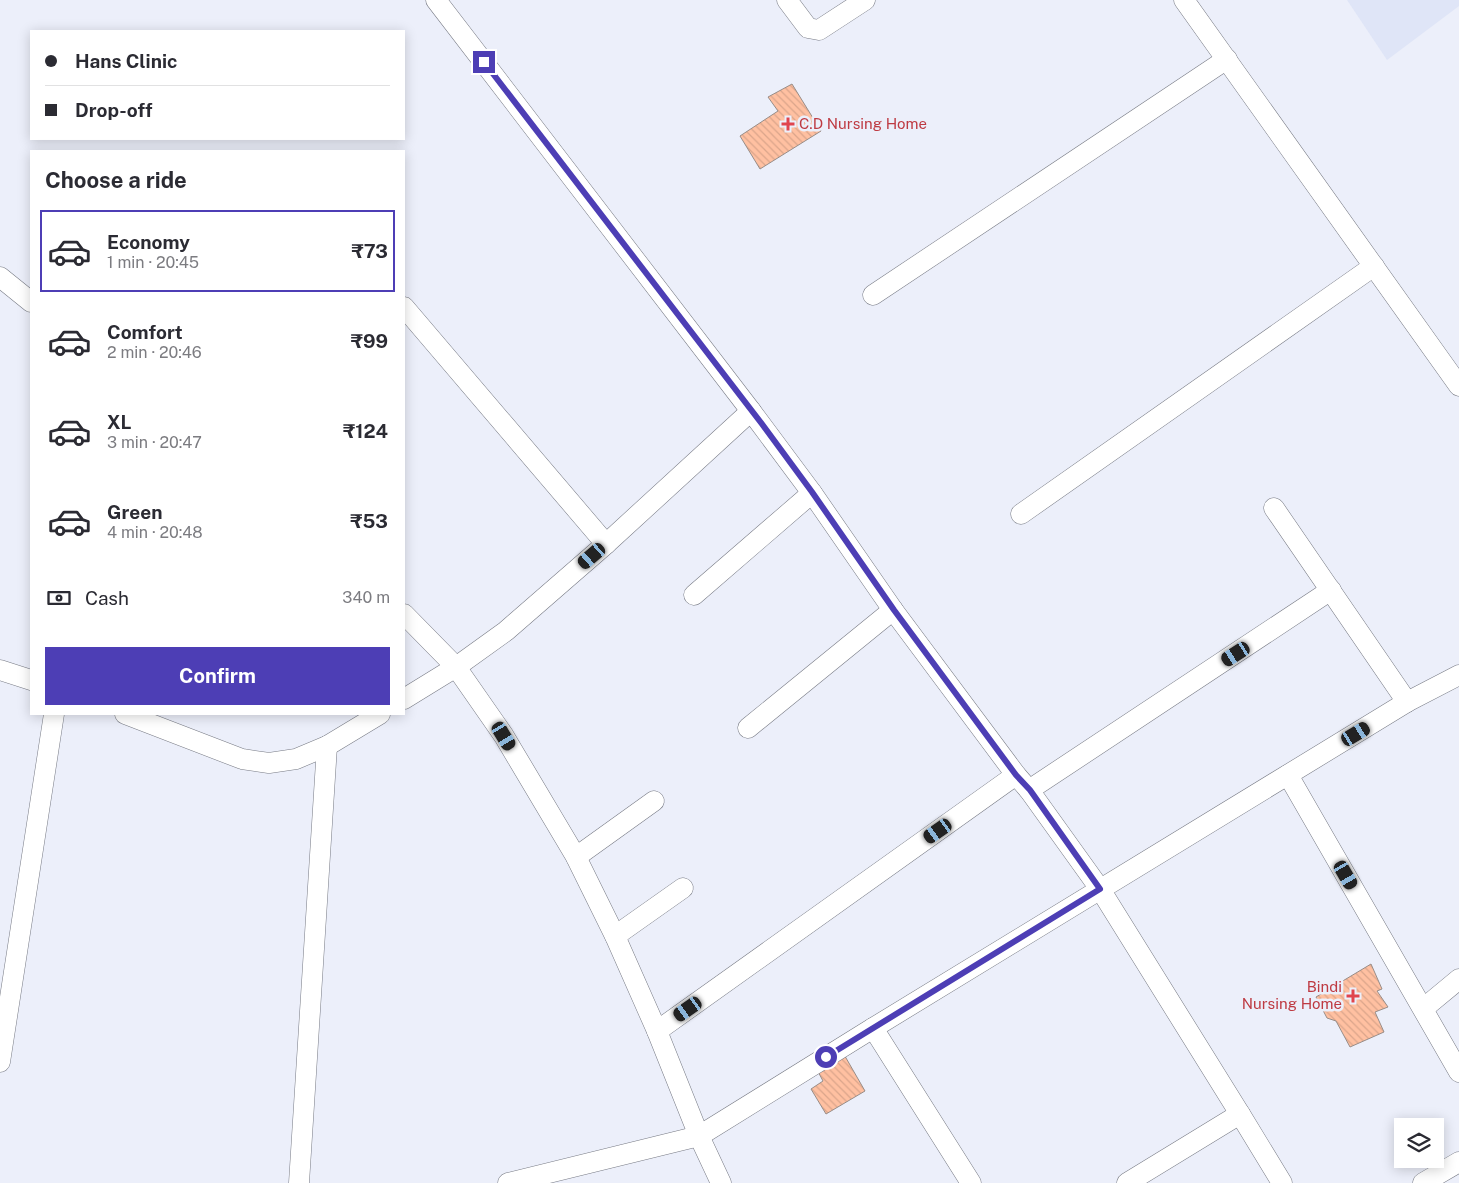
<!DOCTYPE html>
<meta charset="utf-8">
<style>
:root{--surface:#fff;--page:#f2f2f3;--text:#2b2b33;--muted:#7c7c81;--line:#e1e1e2;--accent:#4d3eb5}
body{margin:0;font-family:"Public Sans",sans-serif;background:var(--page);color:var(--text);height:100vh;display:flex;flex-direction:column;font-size:19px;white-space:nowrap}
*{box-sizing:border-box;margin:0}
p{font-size:16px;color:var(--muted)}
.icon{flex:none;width:28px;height:28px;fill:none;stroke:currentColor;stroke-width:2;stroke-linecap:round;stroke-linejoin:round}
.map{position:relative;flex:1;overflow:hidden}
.panel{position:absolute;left:30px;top:150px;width:375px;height:565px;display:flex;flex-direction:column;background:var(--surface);border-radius:0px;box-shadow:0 2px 12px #0003}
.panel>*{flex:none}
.top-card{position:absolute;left:30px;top:30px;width:375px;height:110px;border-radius:0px;box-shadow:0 2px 12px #0003;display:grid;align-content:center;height:110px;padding:0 15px;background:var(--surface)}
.tools{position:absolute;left:1394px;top:1118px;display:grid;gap:10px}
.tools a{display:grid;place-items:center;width:50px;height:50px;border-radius:0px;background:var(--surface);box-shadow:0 2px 12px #0003;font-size:25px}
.end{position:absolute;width:22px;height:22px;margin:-11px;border:6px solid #4d3eb5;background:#fff;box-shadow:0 0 0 2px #fff}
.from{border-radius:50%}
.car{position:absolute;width:15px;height:30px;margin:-15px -8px;border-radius:6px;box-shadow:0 0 4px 1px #0007;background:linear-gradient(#222 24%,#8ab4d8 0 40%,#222 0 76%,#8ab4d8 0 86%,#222 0)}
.top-card b{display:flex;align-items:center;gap:18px;height:48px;font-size:19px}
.top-card b+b{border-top:1px solid var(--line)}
.top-card i{width:12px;height:12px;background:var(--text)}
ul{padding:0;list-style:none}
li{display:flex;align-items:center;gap:15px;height:82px;margin:0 10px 8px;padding:0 5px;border:2px solid transparent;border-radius:0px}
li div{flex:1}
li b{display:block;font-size:19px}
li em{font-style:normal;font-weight:700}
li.on{border-color:var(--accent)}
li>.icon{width:45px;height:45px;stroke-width:1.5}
h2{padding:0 15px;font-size:22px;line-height:60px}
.pay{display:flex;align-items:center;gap:12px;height:55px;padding:0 15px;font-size:19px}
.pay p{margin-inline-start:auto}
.action{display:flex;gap:10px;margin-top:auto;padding:10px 15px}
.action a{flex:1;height:58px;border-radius:0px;background:var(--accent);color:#fff;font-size:20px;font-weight:700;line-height:58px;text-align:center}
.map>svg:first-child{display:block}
.built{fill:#dfe5f7}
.building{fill:url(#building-back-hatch);stroke:#988d88}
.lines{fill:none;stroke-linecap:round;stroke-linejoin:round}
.minor-casing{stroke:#777a84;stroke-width:21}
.minor{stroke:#fff;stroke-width:20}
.route{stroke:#4d3eb5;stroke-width:6}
.health-dot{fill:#e0444e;stroke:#eceffa;stroke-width:2}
.labels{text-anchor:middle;stroke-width:5;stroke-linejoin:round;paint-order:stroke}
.health-label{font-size:15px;fill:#be3a42;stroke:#eceffa;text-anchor:start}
</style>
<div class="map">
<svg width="1459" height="1183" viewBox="0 0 1459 1183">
<defs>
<pattern id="building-back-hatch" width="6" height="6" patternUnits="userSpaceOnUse" patternTransform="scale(1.25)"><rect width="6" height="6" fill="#ffc0a1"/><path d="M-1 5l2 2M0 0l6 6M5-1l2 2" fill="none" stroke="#dba58b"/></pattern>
</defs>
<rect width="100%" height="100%" fill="#eceffa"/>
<!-- built -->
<polygon class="built" points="1347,0 1459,0 1459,6 1387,60"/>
<!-- building -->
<g class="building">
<polygon points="792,84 821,131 760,169 740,136 778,111 768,97"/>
<polygon points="1371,964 1382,989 1377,991 1388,1007 1375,1012 1384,1032 1350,1047 1336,1021 1327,1018 1316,997"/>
<polygon points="842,1051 865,1091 826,1114 811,1089 823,1081 815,1066"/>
</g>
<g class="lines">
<defs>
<g id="minor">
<polyline points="436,0 751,411 812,493 893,610 1016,775 1029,790 1100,889 1240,1114 1127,1183"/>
<polyline points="787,0 808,28 819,30 865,0"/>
<polyline points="1184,0 1459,386"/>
<polyline points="0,277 31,302"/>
<polyline points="873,295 1227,59"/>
<polyline points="404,307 606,544"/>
<polyline points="1274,508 1407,702"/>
<polyline points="1021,514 1374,266"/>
<polyline points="694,595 812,493"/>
<polyline points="404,614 456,667 504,736 576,857 615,936 657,1031 699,1136 721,1183"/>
<polyline points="0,670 31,680"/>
<polyline points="404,699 456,667 506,631 606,544 751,411"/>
<polyline points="125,714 242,759 269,763 296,759 327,746 380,714"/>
<polyline points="748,728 893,610"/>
<polyline points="1288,775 1459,1072"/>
<polyline points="1029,790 1331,590"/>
<polyline points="576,857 654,801"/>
<polyline points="615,936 683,888"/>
<polyline points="1424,1008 1459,979"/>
<polyline points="873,1028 971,1183"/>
<polyline points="657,1031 1016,775"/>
<polyline points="0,1062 54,714"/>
<polyline points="1240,1114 1282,1183"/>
<polyline points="299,1183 327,746"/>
<polyline points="508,1183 699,1136 873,1028 1407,702 1459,675"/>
<polyline points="1423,1183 1459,1162"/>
</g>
</defs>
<!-- minor casing -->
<use href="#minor" class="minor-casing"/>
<!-- minor -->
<use href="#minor" class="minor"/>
</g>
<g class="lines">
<!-- route -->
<polyline class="route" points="484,62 762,424 812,492 894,610 1016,775 1030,790 1100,889 826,1057"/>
</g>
<!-- markers -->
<g class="health-dot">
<path d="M785.5 116.5h5v5h5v5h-5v5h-5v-5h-5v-5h5z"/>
<path d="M1350.5 988.5h5v5h5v5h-5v5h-5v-5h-5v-5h5z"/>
</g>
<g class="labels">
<!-- health labels -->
<g class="health-label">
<text x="799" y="129">C.D Nursing Home</text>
<text x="1342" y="992" text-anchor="end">Bindi<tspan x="1342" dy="17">Nursing Home</tspan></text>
</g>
</g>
</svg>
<div class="tools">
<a><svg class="icon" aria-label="layers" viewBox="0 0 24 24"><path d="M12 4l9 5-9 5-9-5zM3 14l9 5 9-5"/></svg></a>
</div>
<i class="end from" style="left:826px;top:1057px"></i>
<i class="end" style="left:484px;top:62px"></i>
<i class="car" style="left:592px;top:556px;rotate:229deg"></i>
<i class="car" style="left:1236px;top:654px;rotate:237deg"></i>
<i class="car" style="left:1356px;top:734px;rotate:59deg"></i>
<i class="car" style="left:504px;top:736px;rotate:149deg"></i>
<i class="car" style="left:938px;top:831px;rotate:235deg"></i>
<i class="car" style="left:1346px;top:875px;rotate:150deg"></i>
<i class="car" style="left:688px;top:1009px;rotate:235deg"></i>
<div class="top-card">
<b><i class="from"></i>Hans Clinic</b>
<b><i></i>Drop-off</b>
</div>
<section class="panel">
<h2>Choose a ride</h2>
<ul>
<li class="on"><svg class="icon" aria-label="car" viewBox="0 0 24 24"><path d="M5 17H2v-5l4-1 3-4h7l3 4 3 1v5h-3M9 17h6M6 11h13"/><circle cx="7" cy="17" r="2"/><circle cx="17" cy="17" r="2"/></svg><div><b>Economy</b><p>1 min · 20:45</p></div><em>₹73</em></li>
<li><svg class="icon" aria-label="car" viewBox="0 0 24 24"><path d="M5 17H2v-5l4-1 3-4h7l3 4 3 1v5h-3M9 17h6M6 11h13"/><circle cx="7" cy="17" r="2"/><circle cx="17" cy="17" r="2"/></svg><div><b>Comfort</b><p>2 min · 20:46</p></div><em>₹99</em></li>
<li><svg class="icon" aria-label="car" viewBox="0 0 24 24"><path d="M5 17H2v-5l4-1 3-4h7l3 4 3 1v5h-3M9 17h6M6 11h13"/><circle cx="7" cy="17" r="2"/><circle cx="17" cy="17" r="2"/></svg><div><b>XL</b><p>3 min · 20:47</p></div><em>₹124</em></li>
<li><svg class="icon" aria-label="car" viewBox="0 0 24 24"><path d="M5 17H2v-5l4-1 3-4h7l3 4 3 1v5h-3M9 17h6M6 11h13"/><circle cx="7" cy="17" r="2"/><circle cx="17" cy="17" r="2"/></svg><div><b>Green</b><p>4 min · 20:48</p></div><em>₹53</em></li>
</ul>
<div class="pay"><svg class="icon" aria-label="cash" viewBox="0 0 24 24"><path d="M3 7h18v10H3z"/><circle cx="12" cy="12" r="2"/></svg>Cash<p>340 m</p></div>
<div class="action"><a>Confirm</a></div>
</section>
</div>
